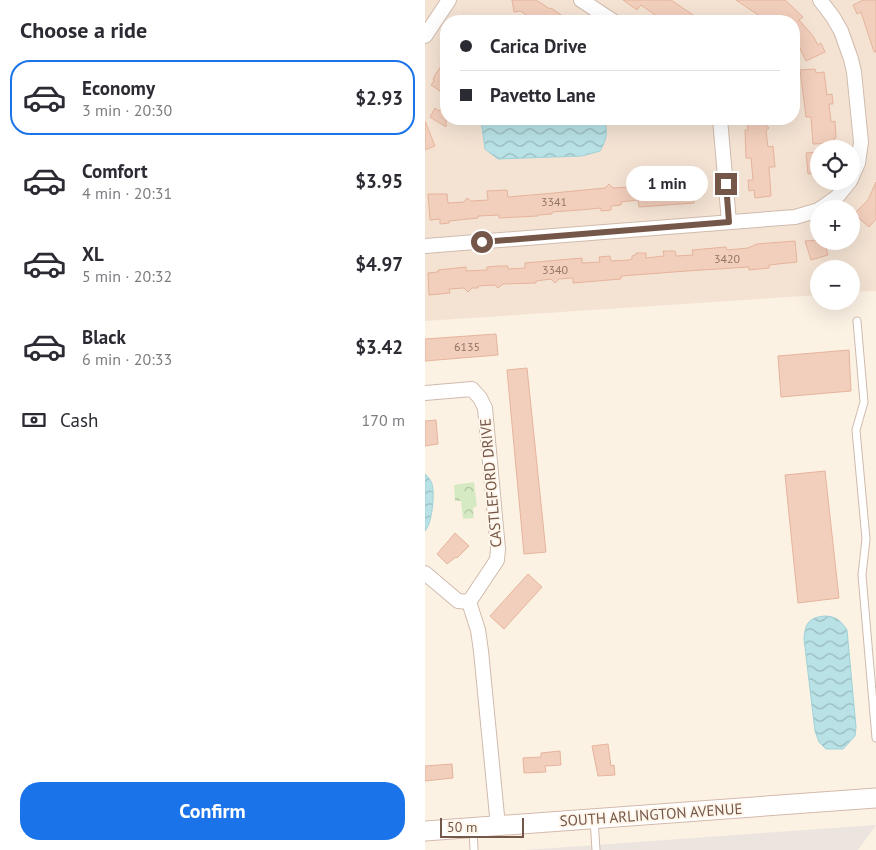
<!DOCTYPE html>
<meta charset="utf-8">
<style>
:root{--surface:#fff;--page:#f2f2f3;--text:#2b2b33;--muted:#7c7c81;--line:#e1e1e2;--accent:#1a73e8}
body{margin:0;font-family:"PT Sans",sans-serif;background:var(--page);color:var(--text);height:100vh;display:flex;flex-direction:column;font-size:19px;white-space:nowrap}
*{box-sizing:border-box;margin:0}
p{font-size:16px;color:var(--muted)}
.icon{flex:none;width:28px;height:28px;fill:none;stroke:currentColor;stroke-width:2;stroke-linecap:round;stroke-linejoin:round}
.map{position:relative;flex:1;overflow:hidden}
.drawer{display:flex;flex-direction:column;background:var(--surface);width:425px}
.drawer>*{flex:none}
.guide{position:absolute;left:15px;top:15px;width:360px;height:110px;border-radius:20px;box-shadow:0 5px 20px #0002;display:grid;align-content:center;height:110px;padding:0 20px;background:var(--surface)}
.controls{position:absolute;left:385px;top:140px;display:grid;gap:10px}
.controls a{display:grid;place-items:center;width:50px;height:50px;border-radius:50%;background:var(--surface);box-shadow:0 5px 20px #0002;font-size:25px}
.scale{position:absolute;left:15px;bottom:12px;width:84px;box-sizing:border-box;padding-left:5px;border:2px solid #755749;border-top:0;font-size:14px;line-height:18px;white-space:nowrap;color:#755749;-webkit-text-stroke:4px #fff6eb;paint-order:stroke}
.end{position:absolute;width:22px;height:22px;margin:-11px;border:6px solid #755749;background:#fff;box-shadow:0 0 0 2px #fff}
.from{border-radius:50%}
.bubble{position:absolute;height:35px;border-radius:18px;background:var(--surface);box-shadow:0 5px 20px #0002;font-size:16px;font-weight:700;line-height:35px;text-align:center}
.guide b{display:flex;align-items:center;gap:18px;height:48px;font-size:19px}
.guide b+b{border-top:1px solid var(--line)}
.guide i{width:12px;height:12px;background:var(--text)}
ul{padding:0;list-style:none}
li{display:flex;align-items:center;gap:15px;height:75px;margin:0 10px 8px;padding:0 10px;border:2px solid transparent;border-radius:20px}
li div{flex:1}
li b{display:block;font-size:19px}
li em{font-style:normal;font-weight:700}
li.current{border-color:var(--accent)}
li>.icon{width:45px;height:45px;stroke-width:1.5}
h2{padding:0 20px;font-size:22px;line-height:60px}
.pay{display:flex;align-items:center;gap:12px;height:55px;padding:0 20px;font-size:19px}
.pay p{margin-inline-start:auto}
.action{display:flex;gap:10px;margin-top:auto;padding:10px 20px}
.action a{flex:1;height:58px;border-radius:20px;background:var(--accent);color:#fff;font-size:20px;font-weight:700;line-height:58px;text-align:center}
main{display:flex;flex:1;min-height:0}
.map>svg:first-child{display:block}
.residential{fill:#f4e3d3;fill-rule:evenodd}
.industrial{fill:#ece4df}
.forest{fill:url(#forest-crowns)}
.water{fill:url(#water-waves);stroke:#9fd2d8}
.building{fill:#f2cebc;stroke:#e5b49c}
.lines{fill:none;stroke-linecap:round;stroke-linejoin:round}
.service-casing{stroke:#d0bbad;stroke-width:9}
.minor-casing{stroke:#d0bbad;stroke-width:16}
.secondary-casing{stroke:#d3baab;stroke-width:21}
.service{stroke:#fff;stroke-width:7}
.minor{stroke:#fff;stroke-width:14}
.secondary{stroke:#fff;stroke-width:19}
.route{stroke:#755749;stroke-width:6}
.labels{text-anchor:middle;stroke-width:4;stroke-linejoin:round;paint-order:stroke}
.number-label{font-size:12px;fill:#947566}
.street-label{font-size:15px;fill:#755749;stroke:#fff6eb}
</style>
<main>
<section class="drawer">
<h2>Choose a ride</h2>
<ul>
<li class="current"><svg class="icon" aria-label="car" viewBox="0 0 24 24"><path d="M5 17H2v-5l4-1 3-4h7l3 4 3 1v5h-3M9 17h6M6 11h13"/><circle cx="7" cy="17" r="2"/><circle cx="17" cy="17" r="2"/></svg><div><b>Economy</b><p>3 min · 20:30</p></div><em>$2.93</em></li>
<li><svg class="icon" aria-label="car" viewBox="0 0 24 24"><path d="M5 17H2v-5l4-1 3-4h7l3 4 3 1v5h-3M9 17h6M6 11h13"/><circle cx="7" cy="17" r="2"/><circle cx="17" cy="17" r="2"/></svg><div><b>Comfort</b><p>4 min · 20:31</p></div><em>$3.95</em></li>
<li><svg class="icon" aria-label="car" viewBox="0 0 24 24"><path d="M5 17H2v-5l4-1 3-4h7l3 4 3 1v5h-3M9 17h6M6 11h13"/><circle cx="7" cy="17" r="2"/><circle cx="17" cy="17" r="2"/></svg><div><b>XL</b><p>5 min · 20:32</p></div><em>$4.97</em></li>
<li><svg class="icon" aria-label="car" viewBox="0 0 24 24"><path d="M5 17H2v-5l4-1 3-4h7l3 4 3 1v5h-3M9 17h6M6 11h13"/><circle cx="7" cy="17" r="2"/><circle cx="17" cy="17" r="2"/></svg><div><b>Black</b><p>6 min · 20:33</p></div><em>$3.42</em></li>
</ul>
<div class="pay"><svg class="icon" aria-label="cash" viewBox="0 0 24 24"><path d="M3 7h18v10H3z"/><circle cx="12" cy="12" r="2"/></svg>Cash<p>170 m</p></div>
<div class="action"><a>Confirm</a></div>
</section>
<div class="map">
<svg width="451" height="850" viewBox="0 0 451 850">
<defs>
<pattern id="forest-crowns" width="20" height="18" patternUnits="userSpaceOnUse" patternTransform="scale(1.25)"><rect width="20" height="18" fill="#d5eac2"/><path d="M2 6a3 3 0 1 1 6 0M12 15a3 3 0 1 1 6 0" fill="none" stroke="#b1c0a0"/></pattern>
<pattern id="water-waves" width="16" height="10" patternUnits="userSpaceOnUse" patternTransform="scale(1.25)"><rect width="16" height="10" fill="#b8e2e6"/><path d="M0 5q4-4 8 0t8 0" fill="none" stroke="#9ababc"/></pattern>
</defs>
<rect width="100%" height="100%" fill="#fcf2e4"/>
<!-- residential -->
<path class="residential" d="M0,0H451V291L426,292V269H394V295L0,321ZM21,21H369V119H21ZM394,149H426V181H394ZM394,209H426V241H394Z"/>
<!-- industrial -->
<polygon class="industrial" points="451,825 433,850 100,850"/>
<!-- forest -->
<polygon class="forest" points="49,482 52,506 48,508 49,518 38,519 36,501 30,501 29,485"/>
<!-- water -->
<g class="water">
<path d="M56,119H179C183,132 182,139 175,151L157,156L73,159L60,149Z"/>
<path d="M0,474C3,477 6,480 7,484C10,494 7,524 0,531Z"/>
<path d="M401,616C412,617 416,621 422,630L431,727L430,736L418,749H401L394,742L390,731L379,639C380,622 385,617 401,616Z"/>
</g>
<!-- building -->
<g class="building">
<polygon points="87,0 111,0 125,9 126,8 145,21 111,21 95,11 89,12"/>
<polygon points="198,0 246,0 277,21 231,21 233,17 216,5 212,10"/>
<polygon points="311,0 360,0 378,17 374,20 388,36 393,45 396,43 400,52 381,61 369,36 369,21 342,21"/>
<polygon points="438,0 451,0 451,52 449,52 436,12 432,14 428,5"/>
<polygon points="21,59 21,95 6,85 9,81 8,80 10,75"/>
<polygon points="390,69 391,73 399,72 402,95 407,94 408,104 404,104 406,122 410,121 411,138 409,138 409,143 388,144 386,117 381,117 375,70"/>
<polygon points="21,100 21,127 5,117 10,108 14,111"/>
<polygon points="322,119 340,119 340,124 344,128 341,131 343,147 348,146 350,167 344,167 346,196 330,198 329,190 324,191 323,180 328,180 326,158 321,158 320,130 323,130"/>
<polygon points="0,121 10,146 0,150"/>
<polygon points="394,152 394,173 383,174 381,153"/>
<polygon points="278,173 279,195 269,197 269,203 214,207 213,200 196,202 196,205 186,206 186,210 176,211 176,208 155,210 127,212 127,214 113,215 113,216 74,218 74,215 53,216 53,218 24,221 24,223 15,224 15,219 5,220 3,194 22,194 23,203 39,202 42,198 46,201 63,200 62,191 82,190 83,197 118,194 180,188 184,184 188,188 203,187 202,180 222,178 223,186 258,183 258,175"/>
<polygon points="451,182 451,219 444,227 429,214 443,200"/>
<polygon points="394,240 394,241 399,241 403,255 386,260 380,241"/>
<polygon points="370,241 372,262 344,265 344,268 324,270 324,267 262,271 196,276 196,279 148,283 148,278 134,279 130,283 126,279 111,281 111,283 78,284 73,288 70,285 53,286 53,288 47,288 43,292 39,288 24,289 25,293 4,295 3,273 13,272 13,270 41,267 41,271 62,270 62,267 74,266 83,266 83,269 100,268 100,263 157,258 157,263 175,262 174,257 185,256 186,261 204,260 207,259 207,256 211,255 211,253 221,253 221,258 239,256 238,251 250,251 251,256 268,255 267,250 301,247 302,250 323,248 332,244"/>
<polygon points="71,334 73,355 0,361 0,339"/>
<polygon points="424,350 426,391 356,397 353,356"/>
<polygon points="102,368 121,552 99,554 82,370"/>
<polygon points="11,420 13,444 0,446 0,421"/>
<polygon points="400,471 414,598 373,603 360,475"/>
<polygon points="30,533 44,546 32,558 31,557 22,564 12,554"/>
<polygon points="103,574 117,587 79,629 65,616"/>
<polygon points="183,744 186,766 189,765 190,775 173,776 167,746"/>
<polygon points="135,751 136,765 120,766 121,772 99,773 98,758 116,757 116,753"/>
<polygon points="27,764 28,778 0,781 0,766"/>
</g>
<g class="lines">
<defs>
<g id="service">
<polyline points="432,321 439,402 431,430 441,539 437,575 451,738"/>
<polyline points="169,819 171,850"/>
<polyline points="48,828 49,850"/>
</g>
<g id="minor">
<polyline points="156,0 188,21"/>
<polyline points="395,0 408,17 416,31 426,59 429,72 436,142 433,163 426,179"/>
<polyline points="0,36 24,0"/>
<polyline points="295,119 304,222"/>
<polyline points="395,209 412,197 425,181"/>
<polyline points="0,246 370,217 394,210"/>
<polyline points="0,393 47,389 55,398 60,408 73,549 72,560 44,602 53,630 56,651 73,826"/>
<polyline points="0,573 33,601 44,602"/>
</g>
<polyline id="secondary" points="0,831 451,798"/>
</defs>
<!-- service casing -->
<use href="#service" class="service-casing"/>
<!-- minor casing -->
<use href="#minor" class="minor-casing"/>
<!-- secondary casing -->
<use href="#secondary" class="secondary-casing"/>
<!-- service -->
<use href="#service" class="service"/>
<!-- minor -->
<use href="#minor" class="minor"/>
<!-- secondary -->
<use href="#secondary" class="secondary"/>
</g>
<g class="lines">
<!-- route -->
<polyline class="route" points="57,242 304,222 301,184"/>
</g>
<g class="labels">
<!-- number labels -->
<g class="number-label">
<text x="129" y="206">3341</text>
<text x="302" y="263">3420</text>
<text x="130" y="274">3340</text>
<text x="42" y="351">6135</text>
</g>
<!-- street labels -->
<g class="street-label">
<text transform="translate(66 483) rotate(-95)" y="5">CASTLEFORD DRIVE</text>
<text transform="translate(226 815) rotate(-4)" y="5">SOUTH ARLINGTON AVENUE</text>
</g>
</g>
</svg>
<div class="controls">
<a><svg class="icon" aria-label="locate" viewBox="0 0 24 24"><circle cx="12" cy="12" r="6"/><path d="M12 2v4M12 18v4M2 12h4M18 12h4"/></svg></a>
<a>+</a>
<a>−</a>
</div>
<div class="scale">50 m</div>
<i class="end from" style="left:57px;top:242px"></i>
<i class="end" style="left:301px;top:184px"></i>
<div class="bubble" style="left:201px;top:166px;width:82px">1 min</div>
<div class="guide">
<b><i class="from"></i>Carica Drive</b>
<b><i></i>Pavetto Lane</b>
</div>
</div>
</main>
